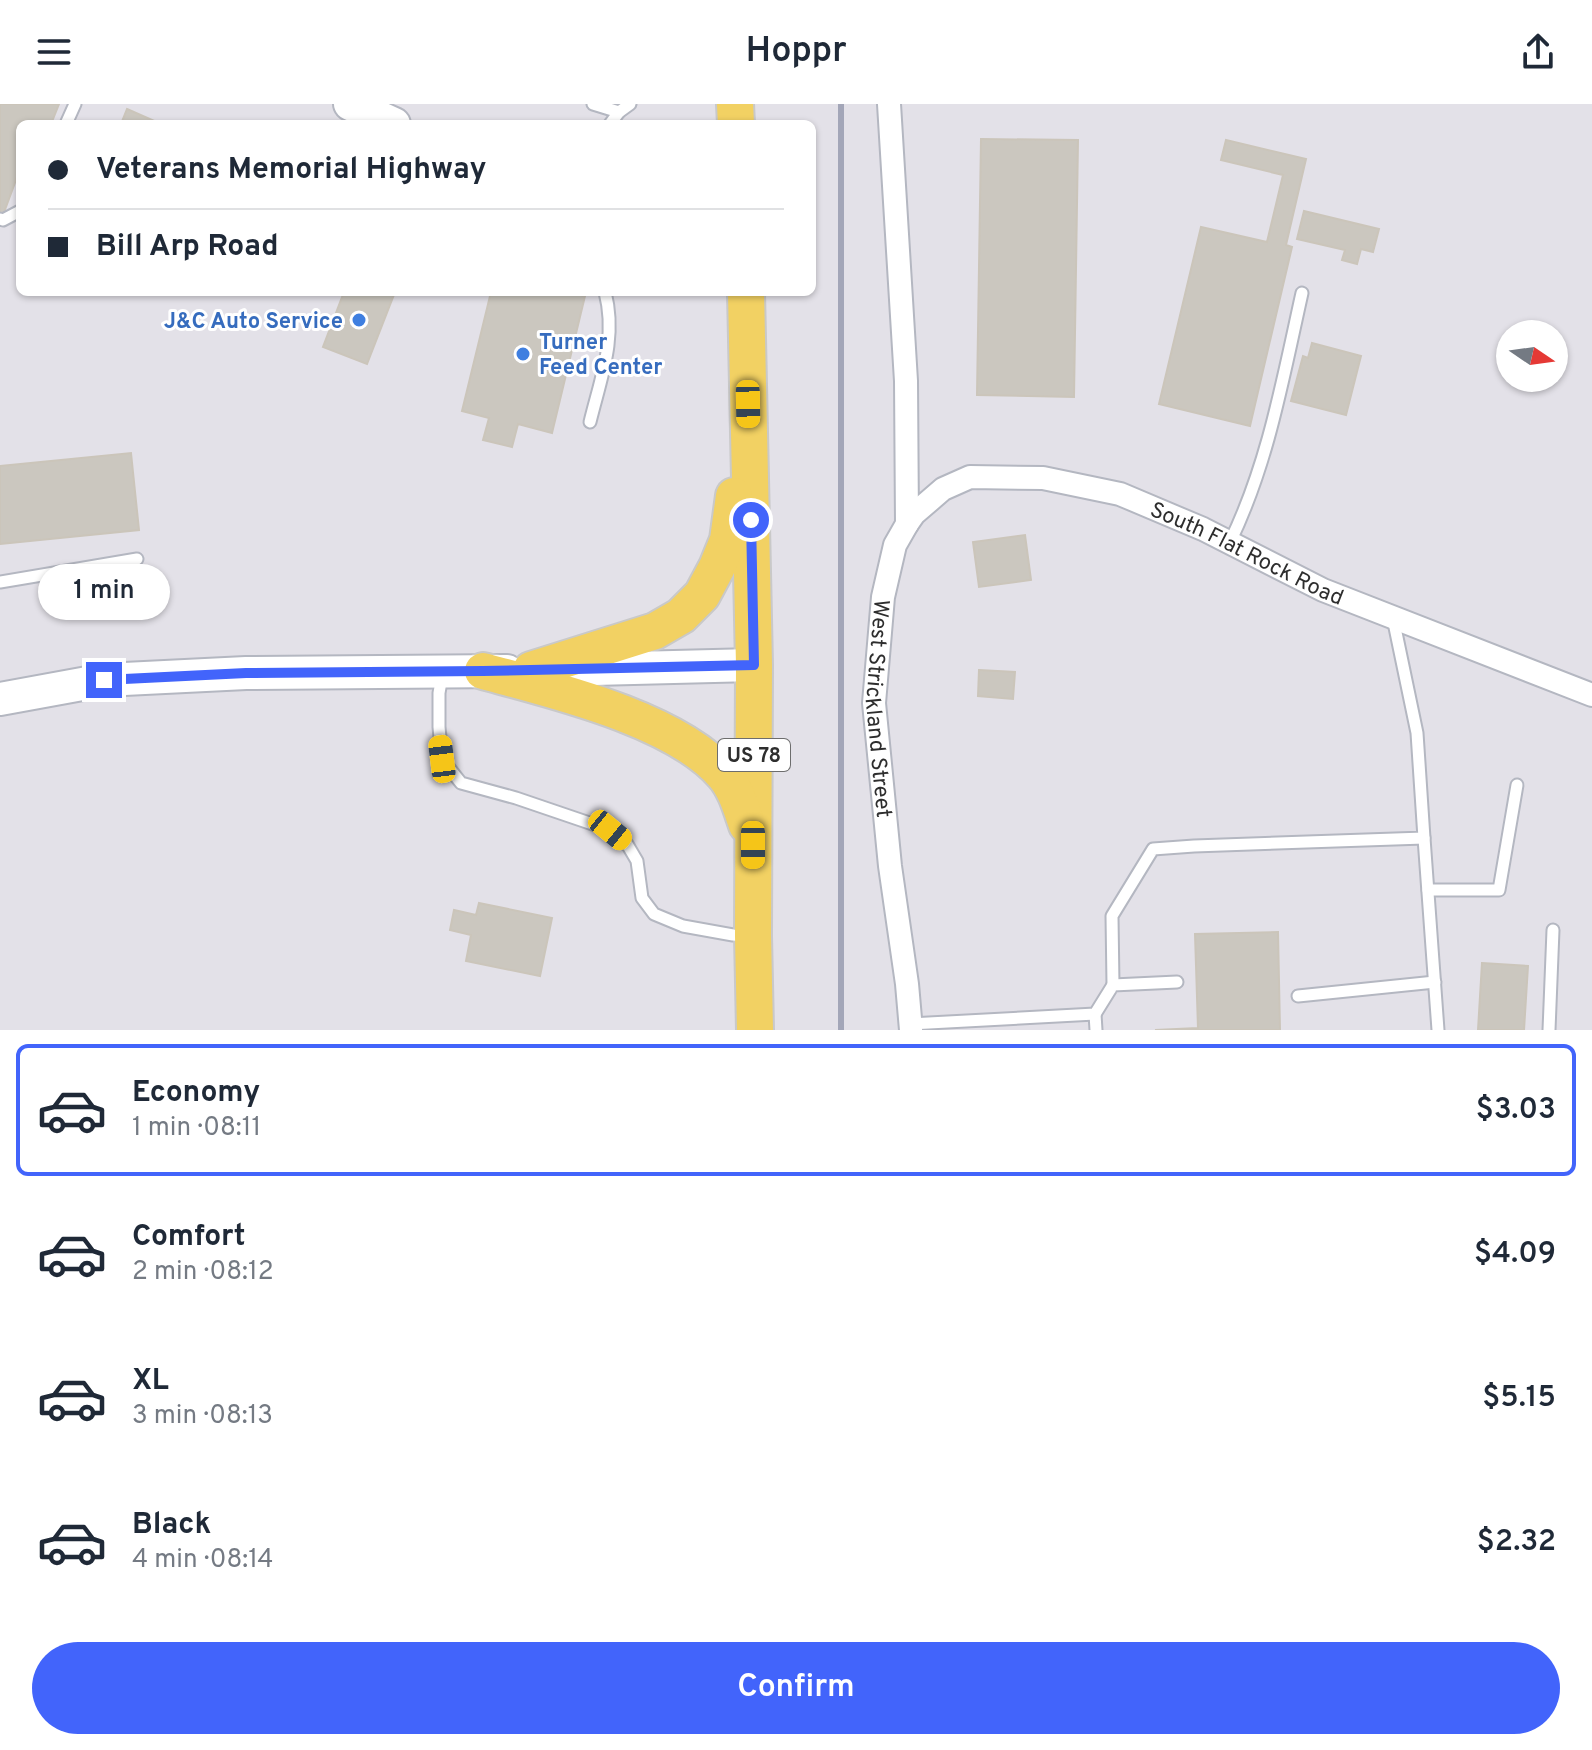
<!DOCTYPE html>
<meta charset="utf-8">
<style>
:root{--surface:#fff;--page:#f6f6f7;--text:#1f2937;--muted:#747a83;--line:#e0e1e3;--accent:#4264fb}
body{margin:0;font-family:Overpass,sans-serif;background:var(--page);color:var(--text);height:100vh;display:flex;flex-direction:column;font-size:30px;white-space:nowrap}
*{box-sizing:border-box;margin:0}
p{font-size:26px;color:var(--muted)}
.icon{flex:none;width:44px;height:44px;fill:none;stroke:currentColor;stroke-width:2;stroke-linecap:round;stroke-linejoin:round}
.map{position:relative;height:926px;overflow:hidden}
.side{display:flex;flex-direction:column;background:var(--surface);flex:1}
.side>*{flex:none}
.top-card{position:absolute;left:16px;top:16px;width:800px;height:176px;border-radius:12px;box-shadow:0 2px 6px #0004;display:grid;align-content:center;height:176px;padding:0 32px;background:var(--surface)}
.needle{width:52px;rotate:103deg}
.buttons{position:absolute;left:1496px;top:216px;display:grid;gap:16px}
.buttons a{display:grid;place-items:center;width:72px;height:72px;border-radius:50%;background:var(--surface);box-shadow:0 2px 6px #0004;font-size:40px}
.end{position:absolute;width:36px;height:36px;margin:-18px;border:10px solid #4264fb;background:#fff;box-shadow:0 0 0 4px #fff}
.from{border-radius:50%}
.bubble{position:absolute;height:56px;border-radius:28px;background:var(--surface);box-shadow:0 2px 6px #0004;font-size:26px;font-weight:600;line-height:56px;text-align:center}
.car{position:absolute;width:24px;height:48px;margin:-24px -12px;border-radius:10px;box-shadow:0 0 6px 2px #0007;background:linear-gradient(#f5c518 24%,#345 0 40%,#f5c518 0 76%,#345 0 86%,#f5c518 0)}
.top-card b{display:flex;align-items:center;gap:28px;height:76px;font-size:30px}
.top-card b+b{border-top:2px solid var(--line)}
.top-card i{width:20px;height:20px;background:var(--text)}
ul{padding:14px 0 0;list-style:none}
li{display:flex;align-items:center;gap:24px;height:132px;margin:0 16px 12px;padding:0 16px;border:4px solid transparent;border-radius:12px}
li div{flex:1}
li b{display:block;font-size:30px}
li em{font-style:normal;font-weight:600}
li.active{border-color:var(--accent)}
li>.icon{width:72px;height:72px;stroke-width:1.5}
.action{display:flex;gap:16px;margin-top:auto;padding:16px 32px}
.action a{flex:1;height:92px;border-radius:48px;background:var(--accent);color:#fff;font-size:32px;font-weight:600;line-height:92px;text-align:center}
header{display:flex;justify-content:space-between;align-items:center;height:104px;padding:0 32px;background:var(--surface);font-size:36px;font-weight:600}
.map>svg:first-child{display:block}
.industrial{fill:#e3e1e8;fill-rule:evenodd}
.building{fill:#cbc7bf;stroke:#cbc5ba;stroke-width:2}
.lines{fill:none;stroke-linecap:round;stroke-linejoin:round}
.lane-casing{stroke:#b4b7c1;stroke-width:15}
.street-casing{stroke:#b4b7c1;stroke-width:26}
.secondary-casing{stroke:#b4b7c1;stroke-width:36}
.primary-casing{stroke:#c9c9c9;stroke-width:40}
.lane{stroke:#fff;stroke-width:11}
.street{stroke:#fff;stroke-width:22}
.secondary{stroke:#fff;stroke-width:32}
.primary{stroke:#f2d163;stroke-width:36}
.rail{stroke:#a3a6b8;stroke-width:6}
.route{stroke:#4264fb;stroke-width:10}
.shop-dot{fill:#3f7fe0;stroke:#fff;stroke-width:3}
.labels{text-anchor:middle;stroke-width:6;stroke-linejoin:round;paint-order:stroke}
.shield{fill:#fff;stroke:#6d6d6d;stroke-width:2}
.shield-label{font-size:20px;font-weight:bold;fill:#2e2e2e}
.shop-label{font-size:22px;font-weight:bold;fill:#366cbe;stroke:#fff;text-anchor:end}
.street-label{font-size:22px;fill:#2e2e2e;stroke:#fff}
</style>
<header><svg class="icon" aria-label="menu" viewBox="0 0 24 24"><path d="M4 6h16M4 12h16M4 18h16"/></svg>Hoppr<svg class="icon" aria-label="share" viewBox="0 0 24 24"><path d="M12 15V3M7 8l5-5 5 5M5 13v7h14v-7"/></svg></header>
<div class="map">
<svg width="1592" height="926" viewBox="0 0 1592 926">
<rect width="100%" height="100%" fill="#efe9e1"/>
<!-- industrial -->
<path class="industrial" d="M0,0H1592V926H0ZM20,20H812V188H20ZM1510,230H1554V274H1510Z"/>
<!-- building -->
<g class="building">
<polygon points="0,0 59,0 51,20 20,20 20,65 3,111 0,110"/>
<polygon points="127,5 161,20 121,20"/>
<polygon points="981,35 1078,36 1074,293 977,291"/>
<polygon points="1226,36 1306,55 1286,141 1292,143 1250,322 1159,300 1201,123 1267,138 1283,71 1221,56"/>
<polygon points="1304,107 1379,125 1373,148 1361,145 1357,160 1342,156 1345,146 1297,135"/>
<polygon points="344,188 395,188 367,260 323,243"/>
<polygon points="491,188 568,188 585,192 552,329 518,320 512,343 483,336 489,314 462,307"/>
<polygon points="1312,239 1361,252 1346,311 1291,297 1303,252 1308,254"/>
<polygon points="131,349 139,426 0,440 0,362"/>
<polygon points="1025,431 1031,476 979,483 973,438"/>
<polygon points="979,566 1015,568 1013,595 978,592"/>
<polygon points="479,799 552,814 540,872 466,857 471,831 450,826 454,806 476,811"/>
<polygon points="1278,828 1280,926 1155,926 1198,924 1195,830"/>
<polygon points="1482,859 1528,862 1524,926 1478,926"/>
</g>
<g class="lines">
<defs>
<g id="lane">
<polyline points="593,0 619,8"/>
<polyline points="66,20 75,0"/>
<polyline points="610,20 619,8 630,0"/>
<polyline points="0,115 3,116 20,107"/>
<path d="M590,318C601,273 617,234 605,188"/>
<path d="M1230,438C1268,360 1283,274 1302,189"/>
<polyline points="0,478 137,455"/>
<polyline points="442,572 439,589 439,623 442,655 461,679 516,694 610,726 627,740 637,757 642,794 654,810 683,822 733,831 748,832"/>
<polyline points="1424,734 1438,926"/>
<polyline points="1428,786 1499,786 1517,681"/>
<polyline points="1113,881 1112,812 1153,745 1194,742 1424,734 1417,629 1393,514"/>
<polyline points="1298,892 1435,878"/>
<polyline points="1095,910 1096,926"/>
<polyline points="910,920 1095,910 1113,881 1177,878"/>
<polyline points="1549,926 1553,826"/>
</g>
<g id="street">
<path id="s1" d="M889,0L906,277L907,420L895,441L883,493L874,599L890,762L907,880L911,926"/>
<path id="s2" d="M907,420L914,410L943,385L970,373L1043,374L1120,390L1203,425L1323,486L1592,591"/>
</g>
<g id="secondary">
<polyline points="350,0 394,20"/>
<polyline points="553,566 754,561"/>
<polyline points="0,595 104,576 246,569 507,567"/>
</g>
<g id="primary">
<polyline points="735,0 736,20"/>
<polyline points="746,188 754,561 753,832 755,926"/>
<polyline points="531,566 655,527 681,512 702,491 717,463 728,436 734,392"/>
<path d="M483,567C553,586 676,615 724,671C736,685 741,704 747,721"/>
</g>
</defs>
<!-- lane casing -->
<use href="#lane" class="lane-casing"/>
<!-- street casing -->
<use href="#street" class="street-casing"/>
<!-- secondary casing -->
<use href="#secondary" class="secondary-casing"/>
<!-- primary casing -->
<use href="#primary" class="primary-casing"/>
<!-- lane -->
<use href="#lane" class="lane"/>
<!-- street -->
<use href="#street" class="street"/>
<!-- secondary -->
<use href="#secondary" class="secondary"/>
<!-- primary -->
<use href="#primary" class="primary"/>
<!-- rail -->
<polyline class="rail" points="841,0 841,926"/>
</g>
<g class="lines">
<!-- route -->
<polyline class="route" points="104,576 246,569 483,567 754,561 751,416"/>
</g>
<!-- markers -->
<g class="shop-dot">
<circle cx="359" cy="216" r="8"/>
<circle cx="523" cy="250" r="8"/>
</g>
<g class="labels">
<!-- shield labels -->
<rect class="shield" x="718" y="635" width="72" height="32" rx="6"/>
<g class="shield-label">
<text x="754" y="658">US 78</text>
</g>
<!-- shop labels -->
<g class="shop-label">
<text x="343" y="224">J&amp;C Auto Service</text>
<text x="539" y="245" text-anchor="start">Turner<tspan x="539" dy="25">Feed Center</tspan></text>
</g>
<!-- street labels -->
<g class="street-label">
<text dy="8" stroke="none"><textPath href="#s2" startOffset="372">South Flat Rock Road</textPath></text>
<text dy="8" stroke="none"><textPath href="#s1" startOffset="610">West Strickland Street</textPath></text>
</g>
</g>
</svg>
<div class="buttons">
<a><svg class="needle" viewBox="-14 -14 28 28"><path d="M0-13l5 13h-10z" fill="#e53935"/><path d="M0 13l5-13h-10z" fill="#747a83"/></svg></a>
</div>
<i class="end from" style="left:751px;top:416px"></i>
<i class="end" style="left:104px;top:576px"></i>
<div class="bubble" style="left:38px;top:460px;width:132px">1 min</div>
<i class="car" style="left:748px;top:300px;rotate:179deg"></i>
<i class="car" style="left:442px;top:655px;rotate:353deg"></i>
<i class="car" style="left:610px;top:726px;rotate:129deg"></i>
<i class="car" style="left:753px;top:741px;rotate:180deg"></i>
<div class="top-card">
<b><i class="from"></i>Veterans Memorial Highway</b>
<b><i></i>Bill Arp Road</b>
</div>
</div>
<section class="side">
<ul>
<li class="active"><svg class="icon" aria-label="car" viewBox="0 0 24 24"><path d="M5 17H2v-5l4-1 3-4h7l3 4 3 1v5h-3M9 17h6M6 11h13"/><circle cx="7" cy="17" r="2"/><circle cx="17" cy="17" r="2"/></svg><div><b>Economy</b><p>1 min · 08:11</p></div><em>$3.03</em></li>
<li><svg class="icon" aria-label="car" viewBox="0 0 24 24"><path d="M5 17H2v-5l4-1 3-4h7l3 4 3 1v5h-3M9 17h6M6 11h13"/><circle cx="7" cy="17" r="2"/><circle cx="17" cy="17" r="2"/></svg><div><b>Comfort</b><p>2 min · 08:12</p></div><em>$4.09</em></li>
<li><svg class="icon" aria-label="car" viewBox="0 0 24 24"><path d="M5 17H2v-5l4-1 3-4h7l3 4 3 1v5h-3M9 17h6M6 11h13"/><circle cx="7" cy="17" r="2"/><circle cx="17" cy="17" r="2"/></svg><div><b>XL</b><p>3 min · 08:13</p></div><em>$5.15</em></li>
<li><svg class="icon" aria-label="car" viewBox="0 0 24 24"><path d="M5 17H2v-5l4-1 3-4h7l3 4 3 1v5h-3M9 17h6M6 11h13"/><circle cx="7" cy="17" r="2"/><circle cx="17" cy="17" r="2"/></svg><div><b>Black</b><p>4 min · 08:14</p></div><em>$2.32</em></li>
</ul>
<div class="action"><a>Confirm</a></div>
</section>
